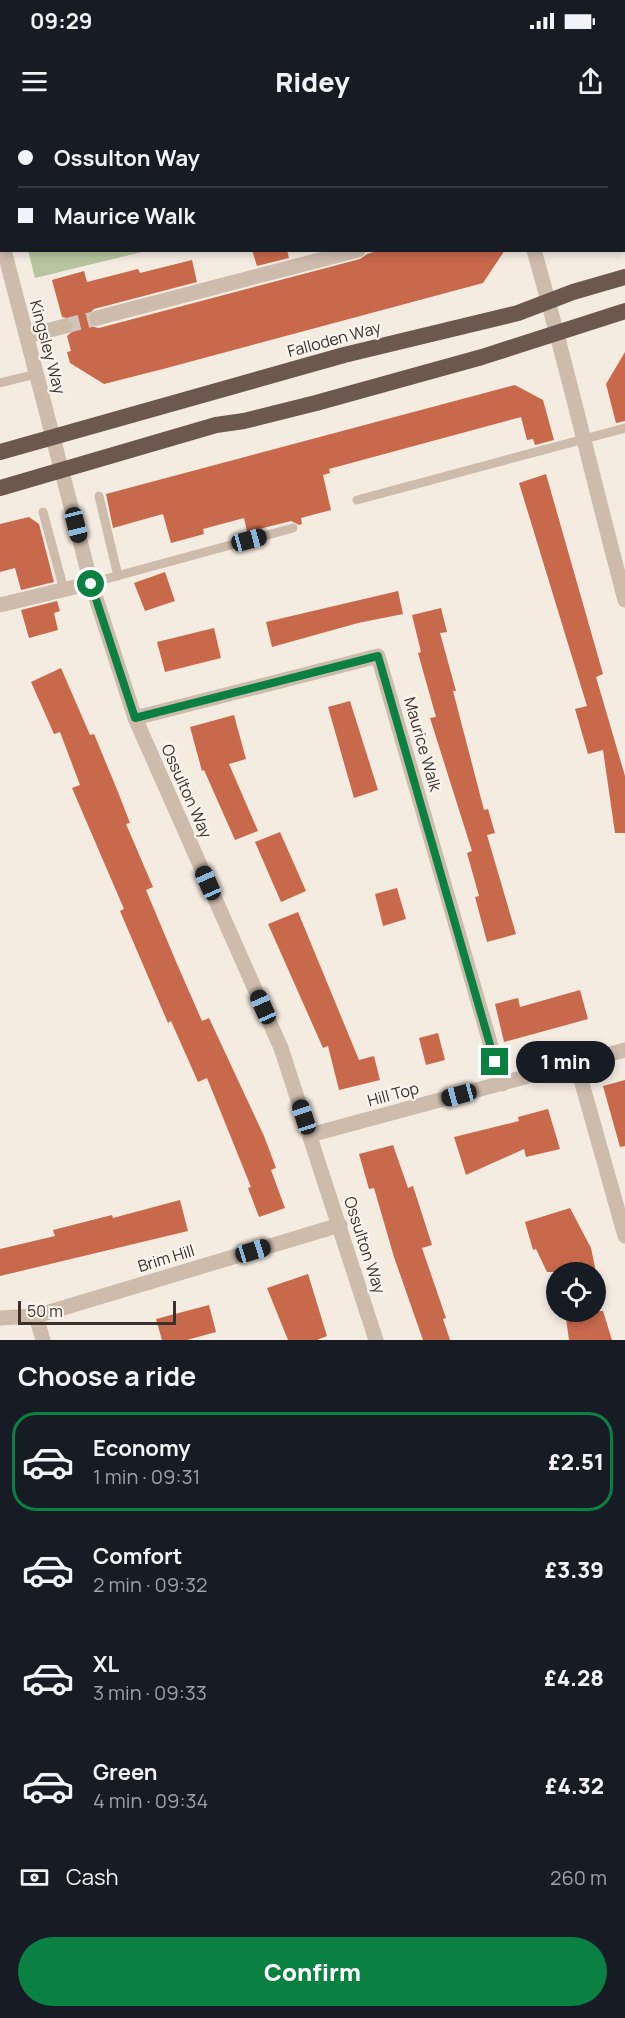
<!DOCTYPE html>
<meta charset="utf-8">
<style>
:root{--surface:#171b24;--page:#242831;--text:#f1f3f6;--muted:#9ea1a6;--line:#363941;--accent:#0b8043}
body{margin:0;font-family:Manrope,sans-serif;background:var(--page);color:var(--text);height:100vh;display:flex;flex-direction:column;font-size:22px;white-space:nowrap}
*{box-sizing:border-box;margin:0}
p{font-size:20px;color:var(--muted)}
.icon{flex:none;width:33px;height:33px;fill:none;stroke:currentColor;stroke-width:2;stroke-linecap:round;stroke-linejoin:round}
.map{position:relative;height:1220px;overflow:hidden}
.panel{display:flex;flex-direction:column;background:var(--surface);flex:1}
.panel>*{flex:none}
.guide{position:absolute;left:0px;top:0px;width:626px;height:132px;box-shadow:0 3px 9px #0003;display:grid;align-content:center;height:132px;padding:0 18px;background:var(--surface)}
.fabs{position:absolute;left:546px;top:1142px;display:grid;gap:12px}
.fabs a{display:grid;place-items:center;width:60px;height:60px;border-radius:50%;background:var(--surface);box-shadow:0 3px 9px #0003;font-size:30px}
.scale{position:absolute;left:18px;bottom:15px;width:158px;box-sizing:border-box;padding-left:6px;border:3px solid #3b302b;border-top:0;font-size:16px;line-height:21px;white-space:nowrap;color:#3b302b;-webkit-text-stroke:4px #fbf5ee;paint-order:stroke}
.end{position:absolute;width:27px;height:27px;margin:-14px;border:8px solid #0b8043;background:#fff;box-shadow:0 0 0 3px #fff}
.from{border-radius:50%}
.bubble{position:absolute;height:42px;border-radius:21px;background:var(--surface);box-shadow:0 3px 9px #0003;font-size:20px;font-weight:800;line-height:42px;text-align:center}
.car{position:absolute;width:18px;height:36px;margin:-18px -9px;border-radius:8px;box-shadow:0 0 4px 2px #0007;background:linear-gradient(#222 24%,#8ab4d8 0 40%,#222 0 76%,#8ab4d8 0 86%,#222 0)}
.guide b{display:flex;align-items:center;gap:21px;height:57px;font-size:22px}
.guide b+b{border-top:2px solid var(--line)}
.guide i{width:15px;height:15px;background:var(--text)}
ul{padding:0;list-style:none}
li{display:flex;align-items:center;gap:18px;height:99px;margin:0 12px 9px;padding:0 6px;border:3px solid transparent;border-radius:24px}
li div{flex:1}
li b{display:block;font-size:22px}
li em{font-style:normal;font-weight:800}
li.active{border-color:var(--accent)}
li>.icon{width:54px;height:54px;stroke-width:1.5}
h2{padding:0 18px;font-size:27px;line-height:72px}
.pay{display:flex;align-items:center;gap:15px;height:66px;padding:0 18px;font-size:22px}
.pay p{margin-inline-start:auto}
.action{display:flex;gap:12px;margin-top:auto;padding:12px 18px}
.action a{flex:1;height:69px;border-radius:36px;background:var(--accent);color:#fff;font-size:24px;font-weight:800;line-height:69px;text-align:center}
.status{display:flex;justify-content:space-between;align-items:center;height:42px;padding:0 30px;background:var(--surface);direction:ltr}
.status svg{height:16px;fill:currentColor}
header{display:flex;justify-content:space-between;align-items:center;height:78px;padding:0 18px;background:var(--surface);font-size:27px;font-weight:800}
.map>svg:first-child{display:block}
.green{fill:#b8c4a0}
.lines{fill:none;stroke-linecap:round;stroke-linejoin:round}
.river{stroke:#7fb0b2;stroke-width:38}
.building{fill:#c8694b}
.minor-tunnel{stroke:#cfc6bd;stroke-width:15;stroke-dasharray:15 8;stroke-linecap:butt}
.service{stroke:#cdbbac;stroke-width:9}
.minor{stroke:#cdbbac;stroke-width:15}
.tertiary{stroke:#cdbbac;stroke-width:15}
.trunk{stroke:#6c584f;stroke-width:16}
.route{stroke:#0b8043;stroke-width:8}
.labels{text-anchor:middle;stroke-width:4.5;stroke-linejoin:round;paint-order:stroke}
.street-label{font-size:16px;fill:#3b302b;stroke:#fbf5ee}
</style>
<div class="status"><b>09:29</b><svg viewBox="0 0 49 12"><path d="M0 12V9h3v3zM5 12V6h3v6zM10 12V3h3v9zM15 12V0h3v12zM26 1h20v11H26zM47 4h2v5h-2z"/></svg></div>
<header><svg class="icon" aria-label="menu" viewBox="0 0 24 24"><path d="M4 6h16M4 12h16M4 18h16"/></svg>Ridey<svg class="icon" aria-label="share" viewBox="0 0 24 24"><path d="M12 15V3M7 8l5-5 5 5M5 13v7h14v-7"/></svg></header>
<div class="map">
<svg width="625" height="1220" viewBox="0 0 625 1220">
<rect width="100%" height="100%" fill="#f4ebe1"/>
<!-- green -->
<g class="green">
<polygon points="166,0 478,0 163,1"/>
<polygon points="28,130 146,130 146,131 35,158"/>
</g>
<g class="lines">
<!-- river -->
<polyline class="river" points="352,2 354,0"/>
</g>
<!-- building -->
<g class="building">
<polygon points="252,130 287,130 289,138 257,146"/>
<polygon points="381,130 505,130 483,163 163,249 104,264 70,243 67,232 71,231 67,216 72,212 75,204 71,199 62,197 52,160 84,151 87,162 138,149 140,153 192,140 197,162 94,189 88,195 88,201 94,207 99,208 360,139 367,134"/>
<polygon points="625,232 625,301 616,303 606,264"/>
<polygon points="515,265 543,280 554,320 535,325 533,319 527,320 521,297 329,349 330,353 323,355 331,390 301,398 302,404 299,405 291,401 247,412 244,398 203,409 204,414 171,423 163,394 113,408 106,374"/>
<polygon points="546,354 603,554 596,557 625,656 625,713 615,713 603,630 588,634 575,589 587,586 519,363"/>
<polygon points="29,397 39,404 54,462 21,470 15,448 0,452 0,404"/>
<polygon points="165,452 175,481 145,491 134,463"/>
<polygon points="398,471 403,494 358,503 272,527 266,502"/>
<polygon points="57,481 60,491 54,493 58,510 29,518 21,490"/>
<polygon points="441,488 447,512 440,513 456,571 453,571 484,690 488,689 495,713 487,715 516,814 487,822 475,777 479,776 467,733 472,731 430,598 436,597 418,533 421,532 412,495"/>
<polygon points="214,508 221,538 165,552 157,522"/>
<polygon points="61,548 90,615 94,614 118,672 130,703 126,704 153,767 146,770 177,844 202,901 209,898 264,1016 276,1048 271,1050 285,1088 259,1097 248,1068 251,1067 207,958 198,962 171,901 168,903 120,791 124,789 72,668 80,665 60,612 54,614 31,562"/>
<polygon points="350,581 378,670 354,678 328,587"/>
<polygon points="234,595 246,639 229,644 258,711 235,720 204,650 202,651 190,607"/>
<polygon points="280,712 306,771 281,782 255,722"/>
<polygon points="397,768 406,799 383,806 375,774"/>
<polygon points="298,792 359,940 374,936 380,960 339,970 328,926 323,928 268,804"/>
<polygon points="580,870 588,899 504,922 495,884 518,878 520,887"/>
<polygon points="438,913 445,940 426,945 419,918"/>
<polygon points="625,960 625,1026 620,1027 603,966"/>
<polygon points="548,989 560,1029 526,1037 524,1029 466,1055 454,1017 519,1001 518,997"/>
<polygon points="393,1025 408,1068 413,1066 432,1125 422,1128 446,1198 443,1199 450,1220 423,1220 394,1137 374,1068 369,1069 359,1034"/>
<polygon points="180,1080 188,1111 0,1156 0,1129 55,1116 53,1110 112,1095 113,1098"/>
<polygon points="570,1088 591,1128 596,1152 547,1152 536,1129 533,1130 525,1102"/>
<polygon points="308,1154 327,1216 317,1220 288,1220 267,1168"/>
<polygon points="209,1185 216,1212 187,1220 162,1220 156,1199"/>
<polygon points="565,1191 603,1191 612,1220 569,1220"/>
</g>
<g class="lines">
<!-- minor-tunnel -->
<polyline class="minor-tunnel" points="65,206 97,198"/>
<!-- service -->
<g class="service">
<polyline points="624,85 625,85"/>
<polyline points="0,263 36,254"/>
<polyline points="99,376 118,456"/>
<polyline points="357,380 625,308"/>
<polyline points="43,392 64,470"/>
<polyline points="91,463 293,408"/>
</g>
<!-- minor -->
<g class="minor">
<polyline points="504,2 504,0"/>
<path d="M534,130C567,246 594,364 625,480"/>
<polyline points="97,198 358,130"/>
<polyline points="27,216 65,206"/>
<polyline points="0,485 91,463"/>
<polyline points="135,598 378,536 502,964"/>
<polyline points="576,942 625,1116"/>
<polyline points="310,1015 625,930"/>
<polyline points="36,1196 43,1220"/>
<polyline points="0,1198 36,1196 340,1105"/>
</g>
<!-- tertiary -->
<polyline class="tertiary" points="4,130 91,463 135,598 281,928 376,1220"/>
<!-- trunk -->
<g class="trunk">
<polyline points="0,332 344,235 518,193 573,172 625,157"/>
<polyline points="0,368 216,305 244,301 316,283 482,237 625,191"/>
</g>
</g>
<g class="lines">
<!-- route -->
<polyline class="route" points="91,464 135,598 378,536 495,942"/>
</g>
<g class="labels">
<!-- street labels -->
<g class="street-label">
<text transform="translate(334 219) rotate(-15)" y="6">Falloden Way</text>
<text transform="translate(48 227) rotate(75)" y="6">Kingsley Way</text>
<text transform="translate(423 624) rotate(74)" y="6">Maurice Walk</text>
<text transform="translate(187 671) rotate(66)" y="6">Ossulton Way</text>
<text transform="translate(393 974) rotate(-15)" y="6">Hill Top</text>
<text transform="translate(365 1125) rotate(72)" y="6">Ossulton Way</text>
<text transform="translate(166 1138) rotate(-17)" y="6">Brim Hill</text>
</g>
</g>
</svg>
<div class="fabs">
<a><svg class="icon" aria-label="locate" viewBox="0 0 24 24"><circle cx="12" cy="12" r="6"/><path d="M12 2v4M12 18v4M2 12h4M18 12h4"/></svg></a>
</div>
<div class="scale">50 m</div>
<i class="end from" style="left:91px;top:464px"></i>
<i class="end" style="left:495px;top:942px"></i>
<div class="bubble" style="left:516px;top:921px;width:99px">1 min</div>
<i class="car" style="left:76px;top:405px;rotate:166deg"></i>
<i class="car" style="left:249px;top:420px;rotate:75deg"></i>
<i class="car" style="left:208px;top:763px;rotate:336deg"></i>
<i class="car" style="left:263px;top:887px;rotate:336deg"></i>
<i class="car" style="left:459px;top:975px;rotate:255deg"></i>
<i class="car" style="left:304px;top:997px;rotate:342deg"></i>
<i class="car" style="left:253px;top:1131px;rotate:73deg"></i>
<div class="guide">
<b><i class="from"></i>Ossulton Way</b>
<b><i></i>Maurice Walk</b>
</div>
</div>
<section class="panel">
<h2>Choose a ride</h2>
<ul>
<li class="active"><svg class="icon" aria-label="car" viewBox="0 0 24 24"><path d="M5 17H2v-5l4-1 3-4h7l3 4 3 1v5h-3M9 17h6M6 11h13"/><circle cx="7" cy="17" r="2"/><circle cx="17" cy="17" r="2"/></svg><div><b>Economy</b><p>1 min · 09:31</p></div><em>£2.51</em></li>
<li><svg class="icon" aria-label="car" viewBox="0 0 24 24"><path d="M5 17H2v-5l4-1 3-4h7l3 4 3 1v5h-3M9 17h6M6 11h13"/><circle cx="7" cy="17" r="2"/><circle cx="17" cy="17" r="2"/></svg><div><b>Comfort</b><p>2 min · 09:32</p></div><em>£3.39</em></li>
<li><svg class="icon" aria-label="car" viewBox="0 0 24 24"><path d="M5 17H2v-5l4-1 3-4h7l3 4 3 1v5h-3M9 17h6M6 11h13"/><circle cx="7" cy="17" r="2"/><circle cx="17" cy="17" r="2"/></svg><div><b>XL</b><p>3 min · 09:33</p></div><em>£4.28</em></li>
<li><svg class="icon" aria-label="car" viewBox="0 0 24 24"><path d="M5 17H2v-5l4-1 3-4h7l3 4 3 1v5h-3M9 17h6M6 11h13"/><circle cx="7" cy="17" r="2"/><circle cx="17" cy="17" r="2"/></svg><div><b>Green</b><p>4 min · 09:34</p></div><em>£4.32</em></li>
</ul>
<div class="pay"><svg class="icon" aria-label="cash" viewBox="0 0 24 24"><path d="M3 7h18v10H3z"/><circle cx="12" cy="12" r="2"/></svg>Cash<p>260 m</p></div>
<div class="action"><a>Confirm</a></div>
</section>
